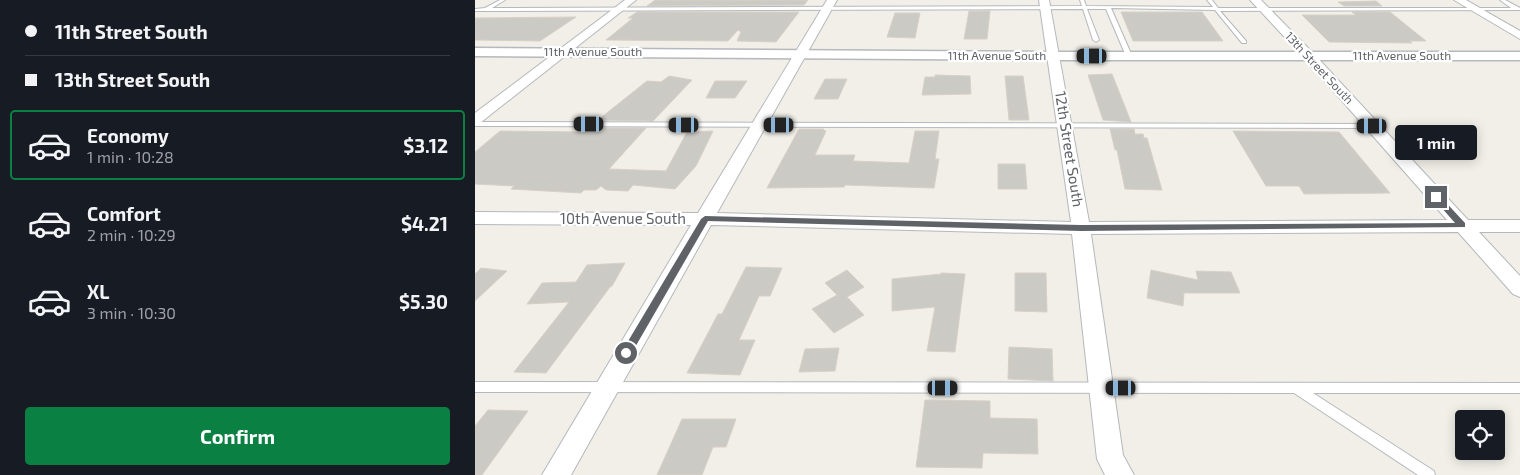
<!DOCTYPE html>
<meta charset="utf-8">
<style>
:root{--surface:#171b24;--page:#20242c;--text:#f1f3f6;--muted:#9ea1a6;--line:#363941;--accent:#0b8043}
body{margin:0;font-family:"Exo 2",sans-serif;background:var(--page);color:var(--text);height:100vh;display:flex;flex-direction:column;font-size:19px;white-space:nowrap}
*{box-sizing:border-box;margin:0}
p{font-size:16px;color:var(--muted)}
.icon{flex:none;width:28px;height:28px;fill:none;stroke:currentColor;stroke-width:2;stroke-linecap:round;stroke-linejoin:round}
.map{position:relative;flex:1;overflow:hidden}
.side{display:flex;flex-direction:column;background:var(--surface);width:475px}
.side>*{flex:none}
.banner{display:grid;align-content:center;height:110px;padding:0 25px;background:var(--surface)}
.buttons{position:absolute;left:980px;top:410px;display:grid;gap:10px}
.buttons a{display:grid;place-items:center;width:50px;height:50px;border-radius:5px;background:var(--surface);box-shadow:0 2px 12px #0003;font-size:25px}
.end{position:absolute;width:22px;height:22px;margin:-11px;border:6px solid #5f6368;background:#fff;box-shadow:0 0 0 2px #fff}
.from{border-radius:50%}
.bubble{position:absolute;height:35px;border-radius:5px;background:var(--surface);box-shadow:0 2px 12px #0003;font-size:16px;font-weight:700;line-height:35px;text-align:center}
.car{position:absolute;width:15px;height:30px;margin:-15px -8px;border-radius:6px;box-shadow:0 0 4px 1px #0007;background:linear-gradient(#222 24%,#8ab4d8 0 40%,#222 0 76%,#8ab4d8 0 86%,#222 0)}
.banner b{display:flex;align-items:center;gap:18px;height:48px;font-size:19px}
.banner b+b{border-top:1px solid var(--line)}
.banner i{width:12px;height:12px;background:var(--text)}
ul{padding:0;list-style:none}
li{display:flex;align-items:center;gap:15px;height:70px;margin:0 10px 8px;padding:0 15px;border:2px solid transparent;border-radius:5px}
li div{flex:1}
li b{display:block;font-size:19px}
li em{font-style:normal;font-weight:700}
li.on{border-color:var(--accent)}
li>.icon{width:45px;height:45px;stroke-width:1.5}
.action{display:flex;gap:10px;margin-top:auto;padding:10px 25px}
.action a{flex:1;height:58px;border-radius:5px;background:var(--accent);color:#fff;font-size:20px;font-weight:700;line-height:58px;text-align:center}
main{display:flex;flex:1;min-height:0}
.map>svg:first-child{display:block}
.building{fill:#cccac5;stroke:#d6d1c6}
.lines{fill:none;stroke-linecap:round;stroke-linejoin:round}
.service-casing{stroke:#b5b8bc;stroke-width:2}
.minor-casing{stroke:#b5b8bc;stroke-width:2}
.tertiary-casing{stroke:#b5b8bc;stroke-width:3}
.service{fill:#fff;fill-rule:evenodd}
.minor{fill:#fff;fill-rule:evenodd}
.tertiary{fill:#fff;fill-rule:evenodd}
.route{fill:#5f6368}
.labels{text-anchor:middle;stroke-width:4.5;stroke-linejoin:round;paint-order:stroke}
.far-street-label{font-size:12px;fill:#5f6368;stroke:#fff}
.street-label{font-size:15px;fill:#5f6368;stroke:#fff}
</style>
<main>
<section class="side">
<div class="banner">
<b><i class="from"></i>11th Street South</b>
<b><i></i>13th Street South</b>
</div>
<ul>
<li class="on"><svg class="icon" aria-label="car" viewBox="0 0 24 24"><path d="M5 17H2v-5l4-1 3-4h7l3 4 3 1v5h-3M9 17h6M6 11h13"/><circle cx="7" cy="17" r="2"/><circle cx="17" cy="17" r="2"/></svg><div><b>Economy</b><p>1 min · 10:28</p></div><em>$3.12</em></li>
<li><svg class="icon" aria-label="car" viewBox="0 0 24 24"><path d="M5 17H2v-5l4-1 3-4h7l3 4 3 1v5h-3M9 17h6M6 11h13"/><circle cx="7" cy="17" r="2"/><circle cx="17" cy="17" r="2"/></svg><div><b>Comfort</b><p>2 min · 10:29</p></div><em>$4.21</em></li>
<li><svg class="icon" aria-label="car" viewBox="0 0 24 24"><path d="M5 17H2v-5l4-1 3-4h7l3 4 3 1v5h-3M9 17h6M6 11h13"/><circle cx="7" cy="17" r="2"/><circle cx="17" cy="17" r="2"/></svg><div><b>XL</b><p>3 min · 10:30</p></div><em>$5.30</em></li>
</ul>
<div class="action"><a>Confirm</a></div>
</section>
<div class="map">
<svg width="1045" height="475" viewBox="0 0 1045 475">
<rect width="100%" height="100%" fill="#f1efe8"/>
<!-- building -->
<g class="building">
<polygon points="180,0 333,0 329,5 172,6"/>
<polygon points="901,1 907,6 869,6 863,2"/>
<polygon points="494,11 515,11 512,39 489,39"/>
<polygon points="162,12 324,12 301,42 262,41 266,32 263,30 253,41 131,40 158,18 153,18"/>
<polygon points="646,12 727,12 748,41 658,41"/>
<polygon points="877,12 915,12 951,41 935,41 937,43 854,42 827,15 881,15"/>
<polygon points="420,13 445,13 440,38 412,37"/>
<polygon points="101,17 65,41 0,40 0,18"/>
<polygon points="637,74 656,122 628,120 613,75"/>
<polygon points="460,75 495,76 496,94 447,95 450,77 460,77"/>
<polygon points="194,76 217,80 178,121 123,120 172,81 186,82"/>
<polygon points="530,76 548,76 554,120 534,120"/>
<polygon points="350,79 372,79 363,99 339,99"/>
<polygon points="240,81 272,81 260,98 231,98"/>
<polygon points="113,128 171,128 134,169 191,171 212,132 238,131 221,166 200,189 158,185 153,191 131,190 126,186 121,190 109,190 106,193 36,189 39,186 0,184 0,152 25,131 109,132"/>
<polygon points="324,129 349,129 348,130 351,131 340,155 380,155 378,161 434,163 440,131 464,131 460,159 464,159 459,188 370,185 369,187 292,188"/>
<polygon points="635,129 659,129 660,134 668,134 669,138 672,138 687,190 650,189 642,150 640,150"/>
<polygon points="758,131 864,132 915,193 829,194 824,186 791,186"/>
<polygon points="523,164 550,164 552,189 523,189"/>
<polygon points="150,263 137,286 135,287 71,373 39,372 94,302 52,304 67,283 101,282 112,265"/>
<polygon points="271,267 307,268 295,296 284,296 264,340 280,340 265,375 212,373 243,314 247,314"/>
<polygon points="6,268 32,271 0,301 0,274"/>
<polygon points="372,270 389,287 372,297 389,315 359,333 337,309 362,295 350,283"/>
<polygon points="676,270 723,280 721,271 756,272 765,293 709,293 708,306 672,298"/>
<polygon points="466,273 490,274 480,352 452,351 460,307 417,311 417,279 466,274"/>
<polygon points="540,273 571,273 572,312 540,311"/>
<polygon points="534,347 577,349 578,381 533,379"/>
<polygon points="364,348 360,371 324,372 330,349"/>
<polygon points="450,400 515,401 515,418 562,419 563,454 508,453 507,468 441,467"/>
<polygon points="13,410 53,411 7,475 0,475 0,426"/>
<polygon points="207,419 261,419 251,447 238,447 227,475 182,475"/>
</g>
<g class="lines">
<defs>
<g id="service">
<polygon points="25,0 30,0 17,8 607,6 605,0 609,0 611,6 738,7 732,0 737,0 743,8 1036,8 1025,0 1030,0 1045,8 1045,10 745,11 771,41 771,43 767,43 740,10 636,8 657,56 654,58 651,56 631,9 612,9 624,40 621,42 618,40 608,9 0,11 0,9 10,8"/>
<polygon points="0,122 897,124 900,126 897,128 0,126"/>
<polygon points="0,382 1045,383 1045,393 838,393 959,471 960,475 943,475 819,393 0,392"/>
</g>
<g id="minor">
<polygon points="150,0 161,0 5,123 0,124 0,113"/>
<polygon points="352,0 362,0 242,213 596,222 564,0 574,0 614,222 972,220 831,60 775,0 786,0 839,54 993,220 1045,220 1045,232 1004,232 1045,276 1045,297 1038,294 983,232 616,234 648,455 659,475 630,475 622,459 597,234 236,225 96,475 67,475 216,225 0,224 0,212 223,213"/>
<polygon points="979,0 991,0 1045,31 1045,39"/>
</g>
<polygon id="tertiary" points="0,48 580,52 1045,52 1045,60 580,60 0,56"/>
</defs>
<!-- service casing -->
<use href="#service" class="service-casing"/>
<!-- minor casing -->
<use href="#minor" class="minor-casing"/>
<!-- tertiary casing -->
<use href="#tertiary" class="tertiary-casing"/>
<!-- service -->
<use href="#service" class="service"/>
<!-- minor -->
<use href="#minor" class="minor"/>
<!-- tertiary -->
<use href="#tertiary" class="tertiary"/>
</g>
<!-- route -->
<polygon class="route" points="959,195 964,195 990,223 990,227 606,231 233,221 155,356 151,357 146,353 226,219 230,216 606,225 980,223 959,199"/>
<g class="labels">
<!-- far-street labels -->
<g class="far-street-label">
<text x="118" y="56">11th Avenue South</text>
<text x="522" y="60">11th Avenue South</text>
<text x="927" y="60">11th Avenue South</text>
<text transform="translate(844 68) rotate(47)" y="4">13th Street South</text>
</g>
<!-- street labels -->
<g class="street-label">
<text transform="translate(594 149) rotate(81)" y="5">12th Street South</text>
<text x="148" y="224">10th Avenue South</text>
</g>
</g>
</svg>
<div class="buttons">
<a><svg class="icon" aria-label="locate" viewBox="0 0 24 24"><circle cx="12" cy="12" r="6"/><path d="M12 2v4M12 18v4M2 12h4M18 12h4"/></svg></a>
</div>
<i class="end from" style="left:151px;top:353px"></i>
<i class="end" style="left:961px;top:197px"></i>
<div class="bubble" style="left:920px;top:125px;width:82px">1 min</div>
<i class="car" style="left:617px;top:56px;rotate:270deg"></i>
<i class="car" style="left:114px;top:124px;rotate:270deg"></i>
<i class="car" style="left:209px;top:125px;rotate:270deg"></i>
<i class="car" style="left:304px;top:125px;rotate:270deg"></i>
<i class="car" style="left:897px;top:126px;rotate:270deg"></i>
<i class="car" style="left:468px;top:388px;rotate:90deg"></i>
<i class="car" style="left:646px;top:388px;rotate:270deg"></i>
</div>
</main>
